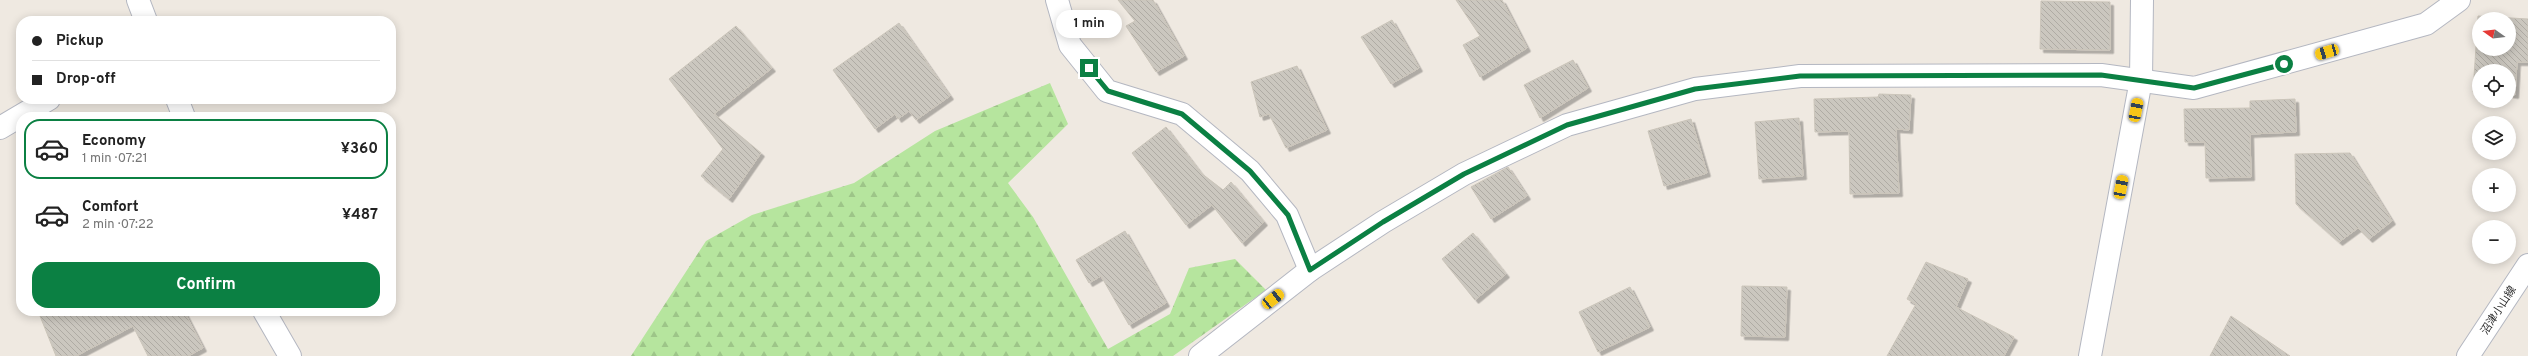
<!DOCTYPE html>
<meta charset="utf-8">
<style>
:root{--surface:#fff;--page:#f6f6f6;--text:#222;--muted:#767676;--line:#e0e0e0;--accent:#0b8043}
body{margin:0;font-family:Overpass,"Noto Sans JP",sans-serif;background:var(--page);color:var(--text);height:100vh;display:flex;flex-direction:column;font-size:15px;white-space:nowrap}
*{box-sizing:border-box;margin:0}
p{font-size:13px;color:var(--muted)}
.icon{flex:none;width:22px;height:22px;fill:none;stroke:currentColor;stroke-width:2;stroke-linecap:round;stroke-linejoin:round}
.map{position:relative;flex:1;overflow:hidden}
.drawer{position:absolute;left:16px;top:112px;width:380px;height:204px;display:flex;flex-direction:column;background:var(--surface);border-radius:16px;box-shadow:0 2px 10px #0003}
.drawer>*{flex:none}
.top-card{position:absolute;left:16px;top:16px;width:380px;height:88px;border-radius:16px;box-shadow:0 2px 10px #0003;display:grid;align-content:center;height:88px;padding:0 16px;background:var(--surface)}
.needle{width:26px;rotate:284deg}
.tools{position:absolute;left:2472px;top:12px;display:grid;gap:8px}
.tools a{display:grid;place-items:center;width:44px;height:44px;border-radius:50%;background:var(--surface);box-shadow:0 2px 10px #0003;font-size:20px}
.end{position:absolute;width:18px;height:18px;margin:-9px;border:5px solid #0b8043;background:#fff;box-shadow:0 0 0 2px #fff}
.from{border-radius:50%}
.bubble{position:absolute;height:28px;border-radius:14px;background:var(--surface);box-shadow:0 2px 10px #0003;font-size:13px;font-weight:700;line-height:28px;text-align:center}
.car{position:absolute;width:12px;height:24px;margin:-12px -6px;border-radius:5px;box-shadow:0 0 3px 1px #0007;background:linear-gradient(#f5c518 24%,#345 0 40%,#f5c518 0 76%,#345 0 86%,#f5c518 0)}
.top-card b{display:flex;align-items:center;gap:14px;height:38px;font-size:15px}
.top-card b+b{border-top:1px solid var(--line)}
.top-card i{width:10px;height:10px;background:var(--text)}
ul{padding:7px 0 0;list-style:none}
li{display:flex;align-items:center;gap:12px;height:60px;margin:0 8px 6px;padding:0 8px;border:2px solid transparent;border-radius:16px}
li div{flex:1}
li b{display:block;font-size:15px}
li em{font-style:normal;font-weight:700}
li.on{border-color:var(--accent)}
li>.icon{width:36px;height:36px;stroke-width:1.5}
.action{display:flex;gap:8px;margin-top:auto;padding:8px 16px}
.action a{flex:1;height:46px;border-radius:16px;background:var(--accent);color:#fff;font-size:16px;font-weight:700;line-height:46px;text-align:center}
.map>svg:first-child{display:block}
.forest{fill:url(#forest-firs)}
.building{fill:url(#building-back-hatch);stroke:#cbc5ba;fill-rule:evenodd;filter:url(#shadow)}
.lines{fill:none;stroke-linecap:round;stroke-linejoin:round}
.street-casing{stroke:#b4b7c1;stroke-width:24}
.secondary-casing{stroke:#b4b7c1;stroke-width:24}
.street{stroke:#fff;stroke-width:22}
.secondary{stroke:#fff;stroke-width:22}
.route{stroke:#0b8043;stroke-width:5}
.labels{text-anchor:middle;stroke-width:4;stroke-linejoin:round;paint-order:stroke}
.street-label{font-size:11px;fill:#2e2e2e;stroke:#fff}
</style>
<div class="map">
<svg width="2528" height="356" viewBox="0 0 2528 356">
<defs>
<pattern id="forest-firs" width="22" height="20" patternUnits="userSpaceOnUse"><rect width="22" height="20" fill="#b6e59e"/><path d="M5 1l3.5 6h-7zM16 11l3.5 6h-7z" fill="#9dc588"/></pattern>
<pattern id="building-back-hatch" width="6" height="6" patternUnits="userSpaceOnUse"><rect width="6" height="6" fill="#cbc7bf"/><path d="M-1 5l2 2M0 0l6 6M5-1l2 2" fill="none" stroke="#afaba4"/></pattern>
<filter id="shadow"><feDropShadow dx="3.5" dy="3.5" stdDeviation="0" flood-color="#0004"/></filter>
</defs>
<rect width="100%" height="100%" fill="#efe9e1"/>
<!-- forest -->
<polygon class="forest" points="1050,83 1068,124 1008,183 1033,217 1108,349 1170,314 1189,268 1235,259 1266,290 1173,356 631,356 706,241 752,215 854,183 935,131"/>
<!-- building -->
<g class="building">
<polygon points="1118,0 1153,0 1184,56 1156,72 1126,26 1135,21"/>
<polygon points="1456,0 1502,0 1527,48 1480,77 1463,45 1480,36"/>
<polygon points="2041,1 2110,2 2110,50 2040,49"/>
<path d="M2478,16L2528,19V62H2517L2515,95L2509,94V71H2479V92H2473ZM2479,19H2509V49H2479Z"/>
<polygon points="1392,20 1419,68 1391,84 1361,37"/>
<polygon points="899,23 950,96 916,120 909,111 898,119 895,114 875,129 833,70"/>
<polygon points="736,26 772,68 714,114 761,153 729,199 701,176 723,149 669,79"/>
<polygon points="1573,60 1588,88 1540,118 1524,85"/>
<polygon points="1297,66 1327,130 1286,148 1269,114 1260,117 1251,82"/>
<polygon points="1879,94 1911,95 1909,130 1896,129 1899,193 1850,194 1849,131 1815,132 1814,99 1878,97"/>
<polygon points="2295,99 2296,132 2250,134 2251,177 2206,178 2205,142 2185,142 2184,109 2250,108 2250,101"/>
<polygon points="1799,118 1803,176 1759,179 1755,122"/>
<polygon points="1691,119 1707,173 1664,186 1648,131"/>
<polygon points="1166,127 1201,173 1223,190 1231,182 1264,222 1242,243 1212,205 1186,225 1132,153"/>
<polygon points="2350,153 2392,221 2369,239 2358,228 2339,242 2296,204 2295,154"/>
<polygon points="1508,167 1527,196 1491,219 1471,187"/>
<polygon points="1125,231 1166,303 1129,325 1101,276 1089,283 1076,260"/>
<polygon points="1473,233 1506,274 1475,300 1442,259"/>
<polygon points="1926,262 1968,279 1956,307 2014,337 2004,356 1887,356 1916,304 1907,299"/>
<polygon points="1742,286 1787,287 1785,337 1741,336"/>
<polygon points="1630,287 1650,327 1598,352 1579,312"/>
<polygon points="38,311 184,311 203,348 188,356 148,356 133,326 76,356 56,356"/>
<polygon points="2231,316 2290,356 2210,356"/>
</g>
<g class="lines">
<defs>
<g id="street">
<polyline points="1057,0 1070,45 1107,91 1182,114 1250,171 1287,215 1310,270"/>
<polyline points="0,128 49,99"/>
<polyline points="1200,356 1310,270 1383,222 1464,174 1567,125 1695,89 1800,76 2101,75 2194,88 2426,24 2459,0"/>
<polyline points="2090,356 2141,80 2142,0"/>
</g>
<g id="secondary">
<polyline points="138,0 146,21"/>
<polyline points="177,99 184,117"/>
<polyline points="264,311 290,356"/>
<polyline points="2468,356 2528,265"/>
</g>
</defs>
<!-- street casing -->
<use href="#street" class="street-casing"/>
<!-- secondary casing -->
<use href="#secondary" class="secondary-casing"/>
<!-- street -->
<use href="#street" class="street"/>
<!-- secondary -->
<use href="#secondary" class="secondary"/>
</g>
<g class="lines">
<!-- route -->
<polyline class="route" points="1089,68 1108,91 1182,114 1250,171 1288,215 1310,270 1383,222 1464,174 1567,125 1695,89 1800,76 2101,75 2194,88 2284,64"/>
</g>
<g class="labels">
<!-- street labels -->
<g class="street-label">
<text transform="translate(2498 310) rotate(-57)" y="4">沼津小山線</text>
</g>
</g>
</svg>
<div class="tools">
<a><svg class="needle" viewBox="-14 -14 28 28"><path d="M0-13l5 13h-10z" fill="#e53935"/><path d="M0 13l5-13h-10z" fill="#767676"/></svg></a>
<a><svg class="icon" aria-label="locate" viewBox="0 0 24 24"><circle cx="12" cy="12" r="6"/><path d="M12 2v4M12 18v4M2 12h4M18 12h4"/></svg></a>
<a><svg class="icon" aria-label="layers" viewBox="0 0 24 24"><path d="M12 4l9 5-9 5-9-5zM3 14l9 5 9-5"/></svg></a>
<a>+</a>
<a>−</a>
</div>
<i class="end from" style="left:2284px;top:64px"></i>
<i class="end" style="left:1089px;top:68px"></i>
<div class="bubble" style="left:1056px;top:10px;width:66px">1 min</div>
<i class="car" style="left:2327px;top:52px;rotate:254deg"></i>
<i class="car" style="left:2136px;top:110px;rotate:11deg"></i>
<i class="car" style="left:2121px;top:187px;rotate:11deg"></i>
<i class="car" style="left:1273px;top:299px;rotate:52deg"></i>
<div class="top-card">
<b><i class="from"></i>Pickup</b>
<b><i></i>Drop-off</b>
</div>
<section class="drawer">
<ul>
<li class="on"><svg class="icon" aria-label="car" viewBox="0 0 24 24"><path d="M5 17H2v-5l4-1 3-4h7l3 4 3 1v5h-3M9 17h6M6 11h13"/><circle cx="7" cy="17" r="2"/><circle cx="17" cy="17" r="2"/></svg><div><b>Economy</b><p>1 min · 07:21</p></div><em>¥360</em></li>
<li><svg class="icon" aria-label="car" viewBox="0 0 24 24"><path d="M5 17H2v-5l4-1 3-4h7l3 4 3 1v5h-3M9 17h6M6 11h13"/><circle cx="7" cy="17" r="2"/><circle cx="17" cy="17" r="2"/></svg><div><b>Comfort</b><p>2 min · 07:22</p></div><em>¥487</em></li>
</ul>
<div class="action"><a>Confirm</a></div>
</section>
</div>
